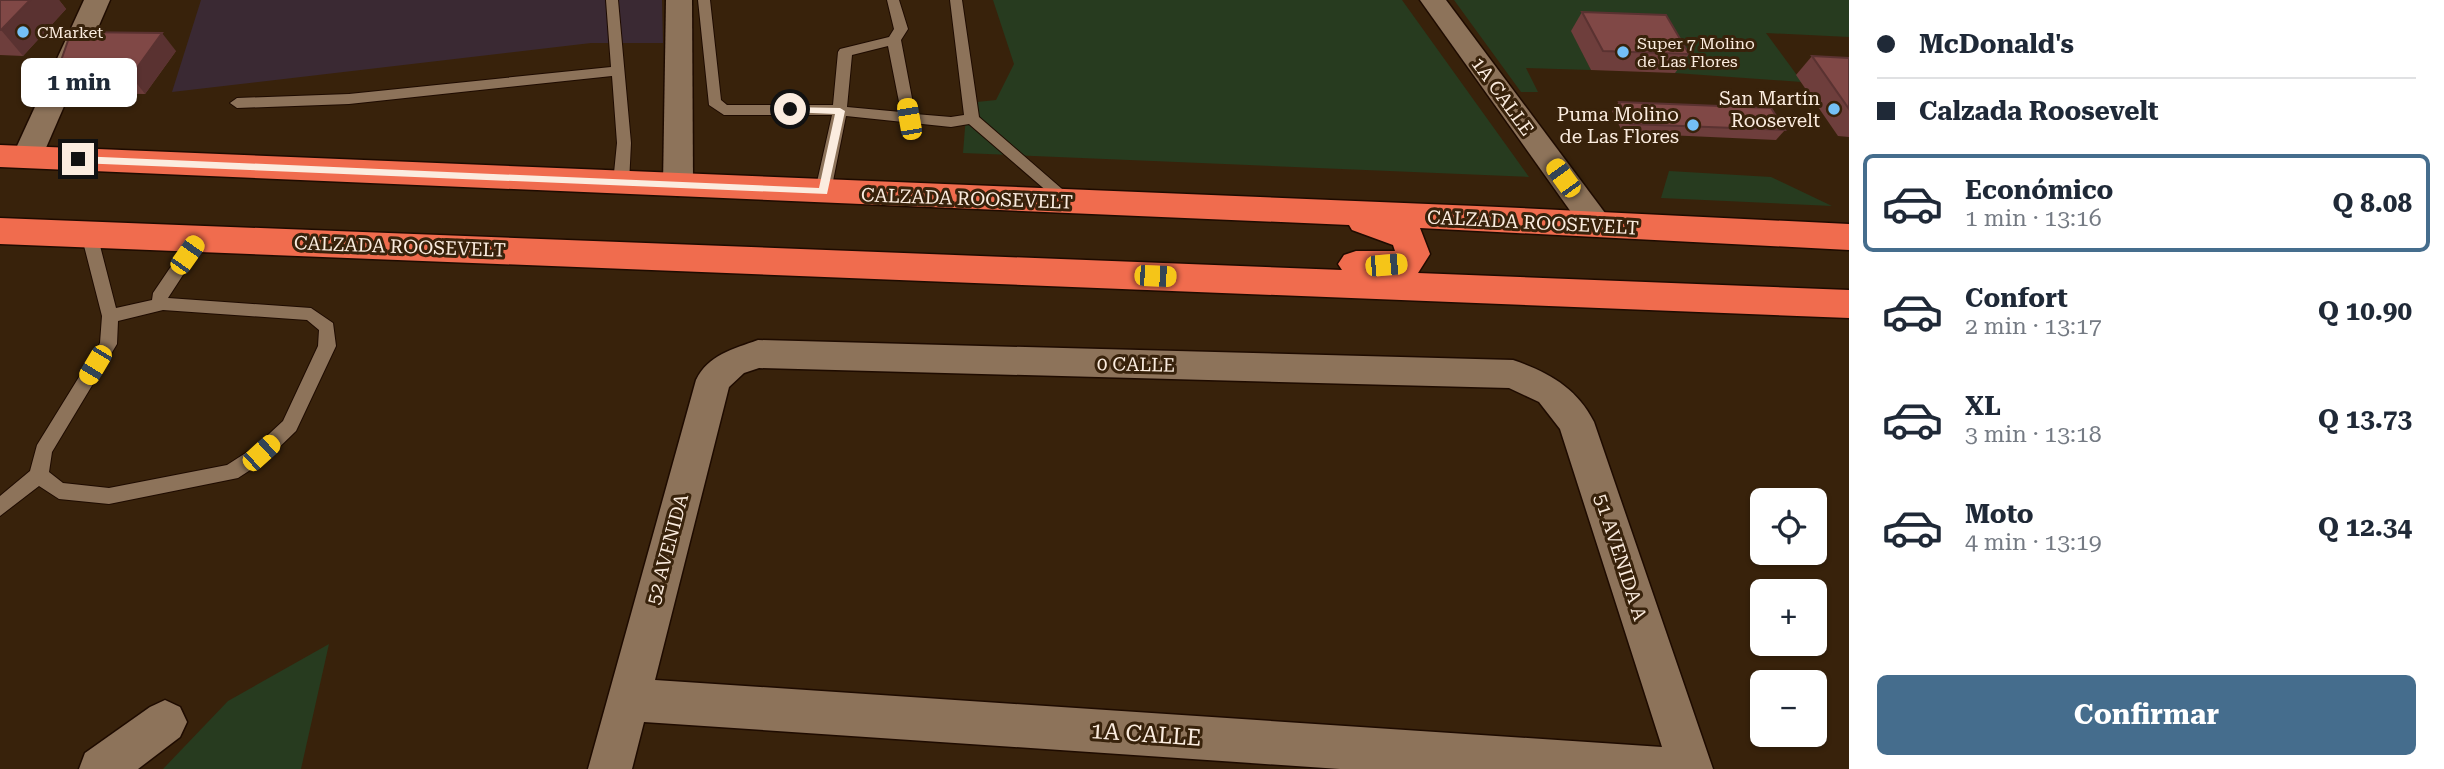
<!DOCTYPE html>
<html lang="es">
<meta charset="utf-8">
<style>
:root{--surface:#fff;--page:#f2f2f3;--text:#1f2937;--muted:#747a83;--line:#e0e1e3;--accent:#456d8d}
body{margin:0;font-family:"Roboto Serif",serif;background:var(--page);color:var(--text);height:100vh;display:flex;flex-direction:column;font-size:26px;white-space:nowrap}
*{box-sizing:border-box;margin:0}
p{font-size:23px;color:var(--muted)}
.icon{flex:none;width:38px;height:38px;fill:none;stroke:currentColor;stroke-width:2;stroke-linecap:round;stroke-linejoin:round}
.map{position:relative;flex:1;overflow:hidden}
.sheet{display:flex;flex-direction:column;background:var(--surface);width:595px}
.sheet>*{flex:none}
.guide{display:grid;align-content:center;height:154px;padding:0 28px;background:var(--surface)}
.buttons{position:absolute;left:1750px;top:488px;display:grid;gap:14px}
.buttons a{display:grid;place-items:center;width:77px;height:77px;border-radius:10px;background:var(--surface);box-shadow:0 2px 5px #0004;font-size:35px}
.end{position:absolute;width:32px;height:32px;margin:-16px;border:9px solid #fbecdf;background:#111;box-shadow:0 0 0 4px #111}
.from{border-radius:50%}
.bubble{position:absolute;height:49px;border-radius:10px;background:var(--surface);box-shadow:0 2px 5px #0004;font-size:23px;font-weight:700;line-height:49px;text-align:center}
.car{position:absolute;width:21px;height:42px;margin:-21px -10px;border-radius:9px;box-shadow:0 0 5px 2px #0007;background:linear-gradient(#f5c518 24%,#345 0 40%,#f5c518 0 76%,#345 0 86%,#f5c518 0)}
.guide b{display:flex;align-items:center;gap:24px;height:66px;font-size:26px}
.guide b+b{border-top:2px solid var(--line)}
.guide i{width:18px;height:18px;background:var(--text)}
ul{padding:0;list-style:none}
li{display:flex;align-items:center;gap:21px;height:98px;margin:0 14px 10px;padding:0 14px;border:4px solid transparent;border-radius:10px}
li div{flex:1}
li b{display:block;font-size:26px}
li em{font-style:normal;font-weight:700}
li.on{border-color:var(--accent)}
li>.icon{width:63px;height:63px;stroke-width:1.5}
.cta{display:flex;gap:14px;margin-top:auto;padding:14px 28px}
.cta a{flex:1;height:80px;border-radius:10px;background:var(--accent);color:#fff;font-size:28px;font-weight:700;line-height:80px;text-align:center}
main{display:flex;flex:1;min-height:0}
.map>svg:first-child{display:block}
.industrial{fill:#3a2933}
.green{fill:#273b1f}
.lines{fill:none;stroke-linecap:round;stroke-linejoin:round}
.lane-casing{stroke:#1e0b00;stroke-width:2}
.street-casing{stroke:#1e0b00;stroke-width:3}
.highway-casing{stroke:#1e0b00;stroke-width:3}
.lane{fill:#8d735a;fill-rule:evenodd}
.street{fill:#8d735a;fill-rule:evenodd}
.highway{fill:#f06c4e;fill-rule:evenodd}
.wall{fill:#6e3e3c}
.shaded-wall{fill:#5a3231}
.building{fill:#804846;stroke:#5a3231;stroke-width:2}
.route{fill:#fbecdf}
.poi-dot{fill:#74c0f6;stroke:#38220b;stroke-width:2.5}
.labels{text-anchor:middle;stroke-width:6;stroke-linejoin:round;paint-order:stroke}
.far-poi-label{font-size:16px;fill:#fbecdf;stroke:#38220b;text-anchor:start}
.street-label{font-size:19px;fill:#fbecdf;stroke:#38220b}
.poi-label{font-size:19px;fill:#fbecdf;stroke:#38220b;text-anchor:end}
.near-street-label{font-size:23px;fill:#fbecdf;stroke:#38220b}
</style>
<main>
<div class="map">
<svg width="1849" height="769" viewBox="0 0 1849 769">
<rect width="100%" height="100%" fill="#38220b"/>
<!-- industrial -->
<polygon class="industrial" points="201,0 662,0 663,43 591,43 172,92"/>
<!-- green -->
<g class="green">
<polygon points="993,0 1402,0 1529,177 963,153 967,103 996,100 1014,64"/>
<polygon points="1454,0 1849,0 1849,37 1766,33 1802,82 1675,73 1653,34 1572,31 1591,70 1526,68 1538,92 1521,92"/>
<polygon points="1669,171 1771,177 1832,206 1661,198"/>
<polygon points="329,644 301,769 163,769 228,701"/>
</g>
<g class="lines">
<defs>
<g id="lane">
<polygon points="606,0 618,0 631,143 629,183 621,188 613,183 617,143 612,76 349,104 237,108 230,103 237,98 349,94 611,67"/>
<path d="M698,0H710L721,100L727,105H833L838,52L840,49L889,37L894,29L887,0H899L908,29L901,40L915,114L951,117L964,115L950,0H962L979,117L1077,202L1069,207L1064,206L969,124L951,127L846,116L831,191L828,195H818L815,191L832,115H724L709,105ZM888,46L901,112L847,107L852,55Z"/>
<path d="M89,228L97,234L116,308L152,300L153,293L193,234L199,232L207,238L168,298L311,308L333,323L336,346L296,431L267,459L238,478L109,504L59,499L39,486L0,516V496L30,471L37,445L100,343L102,316L81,234ZM163,310L307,320L319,330L318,346L283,421L255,447L227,465L109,488L63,483L49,472L52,452L117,344L118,321Z"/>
</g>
<g id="street">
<polygon points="84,0 110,0 42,157 37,164 27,167 17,164 12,157"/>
<polygon points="666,0 692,0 693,185 689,193 678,196 667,193 663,185"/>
<polygon points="1420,0 1446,0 1608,217 1613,225 1608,233 1597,236 1586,233"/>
<path d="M758,340L1513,360C1548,372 1577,388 1594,422L1713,769H1340L644,722L632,769H588L696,380C708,355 733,349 758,340ZM759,368L1509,388L1539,402L1560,429L1662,747L655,680L729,387L744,373Z"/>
<polygon points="165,700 180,707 187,722 180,737 138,769 79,769 85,753 150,707"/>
</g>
<polygon id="highway" points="0,145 1477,206 1849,224 1849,250 1420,228 1430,254 1418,273 1849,290 1849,318 0,244 0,218 1342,270 1338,264 1344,255 1356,251 1395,251 1393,245 1352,230 1349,225 0,167"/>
</defs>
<!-- lane casing -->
<use href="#lane" class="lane-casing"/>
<!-- street casing -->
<use href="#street" class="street-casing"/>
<!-- highway casing -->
<use href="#highway" class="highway-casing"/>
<!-- lane -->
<use href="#lane" class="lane"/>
<!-- street -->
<use href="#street" class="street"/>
<!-- highway -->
<use href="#highway" class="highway"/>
</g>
<!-- wall -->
<g class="wall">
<polygon points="0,0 59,0 66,9 23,56 0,55"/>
<polygon points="1582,12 1689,54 1675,73 1591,70 1571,31"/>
<polygon points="176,51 145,94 71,93 56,75"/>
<polygon points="1812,56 1849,58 1849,137 1838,136 1796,75"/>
<polygon points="1619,102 1785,130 1776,140 1623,133 1612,111"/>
</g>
<!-- shaded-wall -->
<g class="shaded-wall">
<polygon points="30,0 59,0 66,9 23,56 1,30"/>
<polygon points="162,33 176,51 145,94 131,76"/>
</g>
<!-- building -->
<g class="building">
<polygon points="0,0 30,0 1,30 0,30"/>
<polygon points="1582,12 1666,15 1689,54 1603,51"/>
<polygon points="71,32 162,33 131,76 56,75"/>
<polygon points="1812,56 1849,58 1849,109"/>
<polygon points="1619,102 1771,108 1785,130 1630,124"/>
</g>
<!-- route -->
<polygon class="route" points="787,107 840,108 845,111 827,194 78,163 74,159 78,156 819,188 835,114 790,112"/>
<!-- markers -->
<g class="poi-dot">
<circle cx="23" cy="32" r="7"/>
<circle cx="1623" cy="52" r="7"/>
<circle cx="1834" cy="109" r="7"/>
<circle cx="1693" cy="125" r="7"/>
</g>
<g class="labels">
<!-- far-poi labels -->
<g class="far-poi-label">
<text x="37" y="38">CMarket</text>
<text x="1637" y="49">Super 7 Molino<tspan x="1637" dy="18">de Las Flores</tspan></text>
</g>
<!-- street labels -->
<g class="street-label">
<text transform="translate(1503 96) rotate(54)" y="7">1A CALLE</text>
<text transform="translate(967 198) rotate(2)" y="7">CALZADA ROOSEVELT</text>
<text transform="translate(1533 222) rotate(3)" y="7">CALZADA ROOSEVELT</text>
<text transform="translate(400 246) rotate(2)" y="7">CALZADA ROOSEVELT</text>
<text transform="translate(1136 364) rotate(1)" y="7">0 CALLE</text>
<text transform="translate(667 549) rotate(-75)" y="7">52 AVENIDA</text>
<text transform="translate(1621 557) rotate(72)" y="7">51 AVENIDA A</text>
</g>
<!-- poi labels -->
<g class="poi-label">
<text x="1820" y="105">San Martín<tspan x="1820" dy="22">Roosevelt</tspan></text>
<text x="1679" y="121">Puma Molino<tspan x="1679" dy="22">de Las Flores</tspan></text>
</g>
<!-- near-street labels -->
<g class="near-street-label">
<text transform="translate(1146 734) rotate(4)" y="8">1A CALLE</text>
</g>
</g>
</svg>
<div class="buttons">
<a><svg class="icon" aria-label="locate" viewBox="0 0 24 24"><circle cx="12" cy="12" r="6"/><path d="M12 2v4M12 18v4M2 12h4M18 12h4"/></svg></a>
<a>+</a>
<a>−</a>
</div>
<i class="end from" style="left:790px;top:109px"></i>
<i class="end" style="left:78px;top:159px"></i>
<div class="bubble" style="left:21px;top:58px;width:116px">1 min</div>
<i class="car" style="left:909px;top:119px;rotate:350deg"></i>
<i class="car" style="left:1563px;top:178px;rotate:324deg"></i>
<i class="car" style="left:187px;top:255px;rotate:35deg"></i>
<i class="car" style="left:1386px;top:265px;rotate:85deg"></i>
<i class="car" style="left:1155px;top:276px;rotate:92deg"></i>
<i class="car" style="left:95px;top:365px;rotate:211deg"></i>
<i class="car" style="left:261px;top:453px;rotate:48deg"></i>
</div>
<section class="sheet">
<div class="guide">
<b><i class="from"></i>McDonald's</b>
<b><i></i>Calzada Roosevelt</b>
</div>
<ul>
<li class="on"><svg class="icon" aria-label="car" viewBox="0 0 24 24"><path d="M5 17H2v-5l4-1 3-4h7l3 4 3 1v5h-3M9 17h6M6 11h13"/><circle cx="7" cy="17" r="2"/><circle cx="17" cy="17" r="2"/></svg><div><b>Económico</b><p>1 min · 13:16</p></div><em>Q 8.08</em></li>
<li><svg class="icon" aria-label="car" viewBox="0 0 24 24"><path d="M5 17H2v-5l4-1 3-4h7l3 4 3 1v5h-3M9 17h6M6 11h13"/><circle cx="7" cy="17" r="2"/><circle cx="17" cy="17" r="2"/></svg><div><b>Confort</b><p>2 min · 13:17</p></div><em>Q 10.90</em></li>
<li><svg class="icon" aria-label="car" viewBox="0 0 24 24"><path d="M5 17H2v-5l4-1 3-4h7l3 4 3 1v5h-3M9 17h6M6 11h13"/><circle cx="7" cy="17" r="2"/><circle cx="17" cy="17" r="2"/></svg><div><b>XL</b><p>3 min · 13:18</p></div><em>Q 13.73</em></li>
<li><svg class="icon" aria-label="car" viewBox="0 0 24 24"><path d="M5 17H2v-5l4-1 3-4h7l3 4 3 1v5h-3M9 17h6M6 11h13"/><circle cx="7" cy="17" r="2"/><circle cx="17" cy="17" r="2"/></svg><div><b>Moto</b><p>4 min · 13:19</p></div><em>Q 12.34</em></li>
</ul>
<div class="cta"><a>Confirmar</a></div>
</section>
</main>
